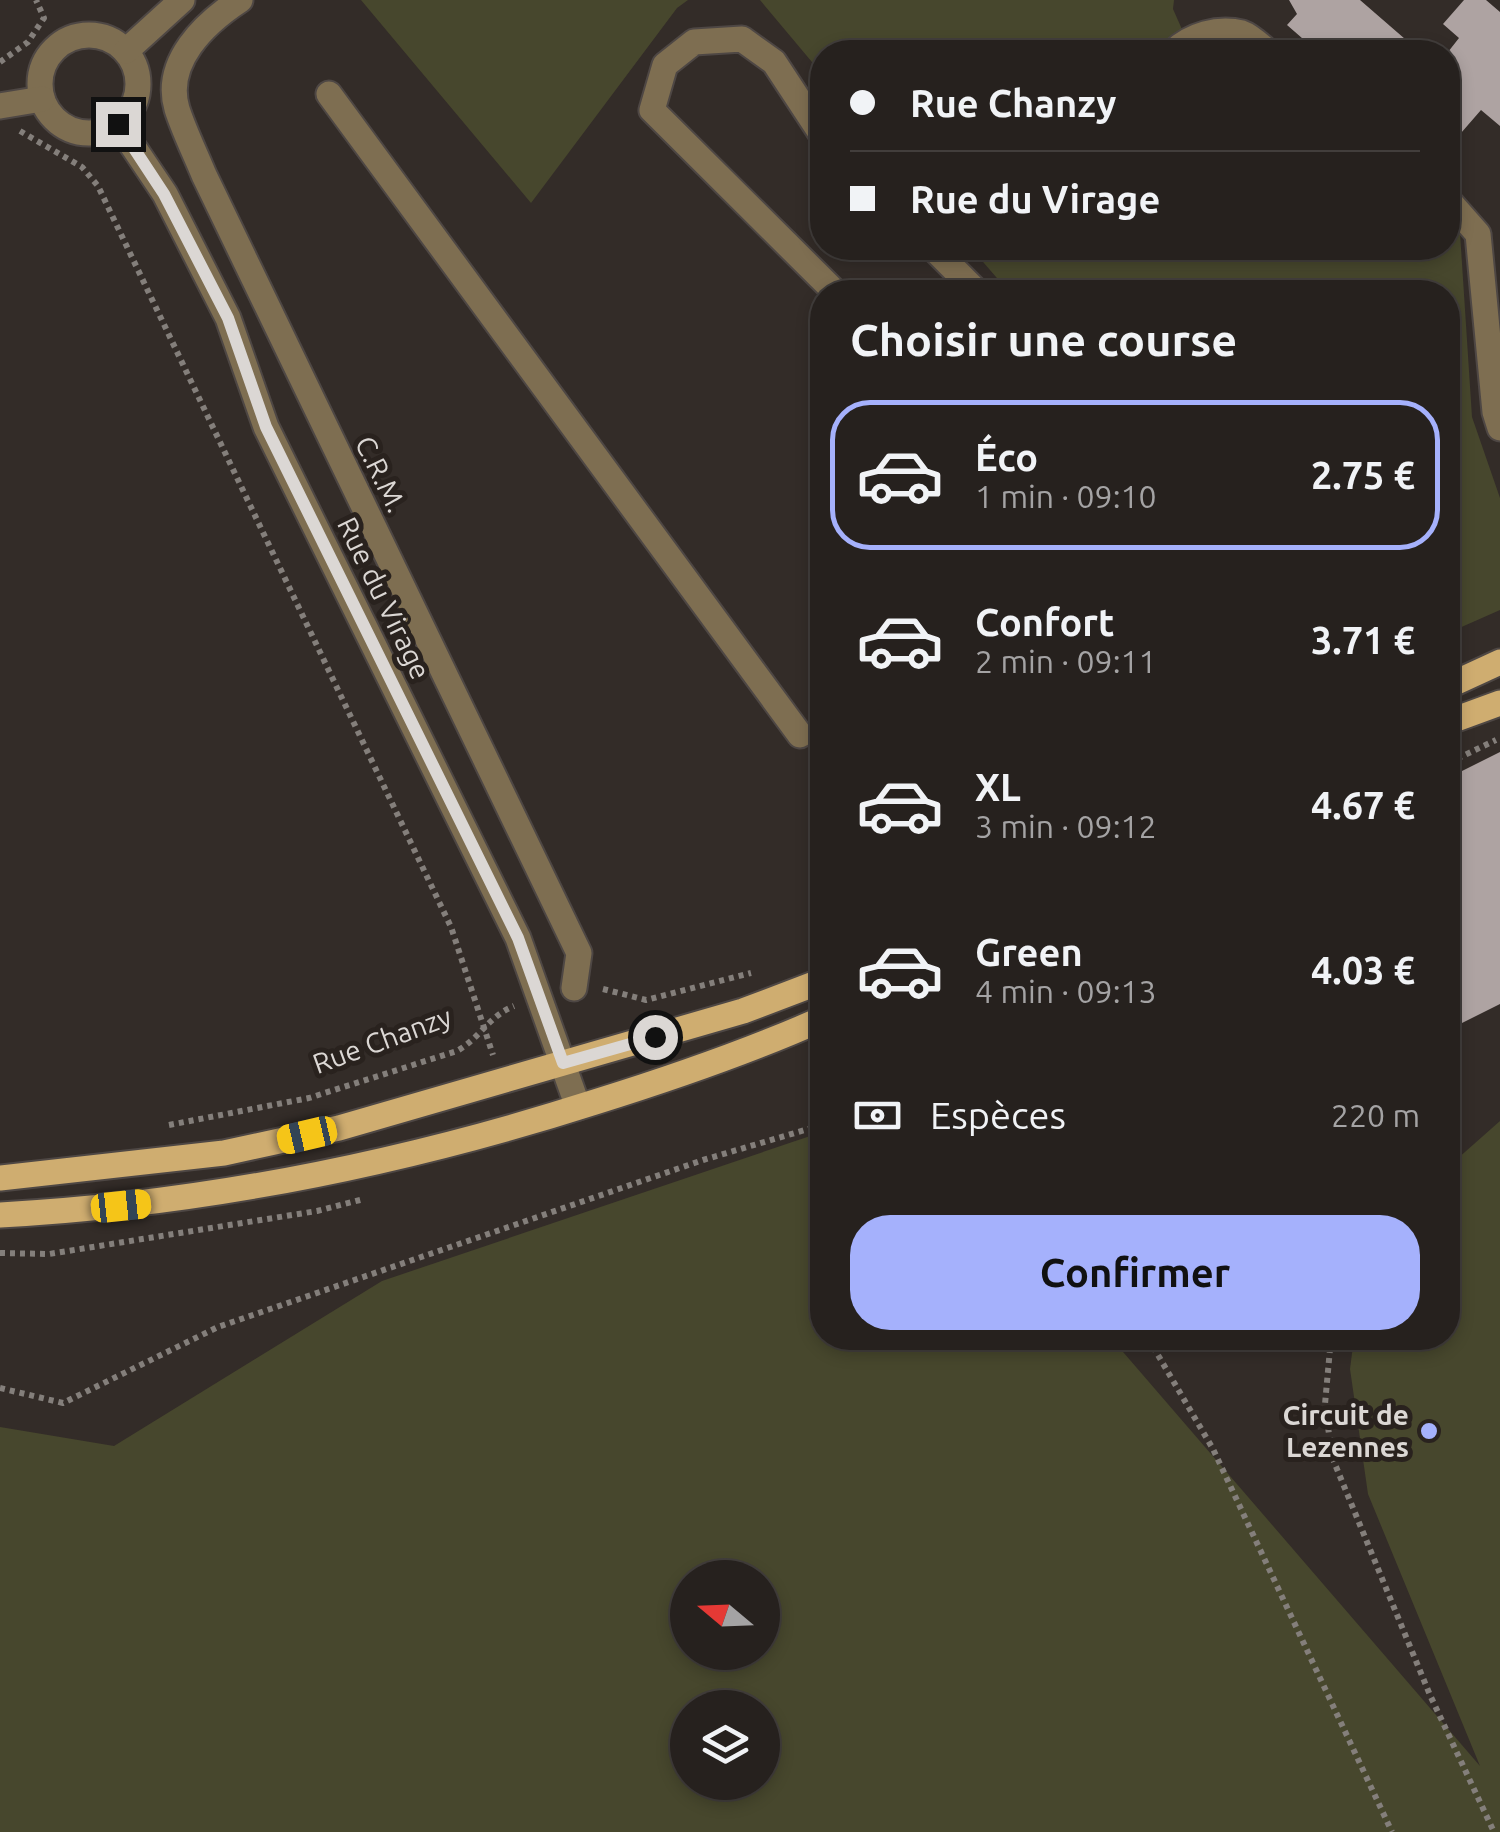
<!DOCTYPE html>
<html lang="fr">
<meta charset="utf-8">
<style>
:root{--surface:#26211e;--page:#2e2927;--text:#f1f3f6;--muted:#a4a3a4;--line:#423e3c;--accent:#a5b1fc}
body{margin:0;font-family:Ubuntu,sans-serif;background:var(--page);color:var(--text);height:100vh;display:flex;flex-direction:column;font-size:38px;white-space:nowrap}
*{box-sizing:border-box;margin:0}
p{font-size:32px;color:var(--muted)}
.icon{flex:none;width:55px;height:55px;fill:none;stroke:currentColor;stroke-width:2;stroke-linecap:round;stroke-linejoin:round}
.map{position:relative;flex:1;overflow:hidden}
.side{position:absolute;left:810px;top:280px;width:650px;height:1070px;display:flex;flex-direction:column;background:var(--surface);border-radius:40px;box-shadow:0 5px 15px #0003,0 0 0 2px var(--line)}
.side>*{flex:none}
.top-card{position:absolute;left:810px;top:40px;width:650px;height:220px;border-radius:40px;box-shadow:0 5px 15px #0003,0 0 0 2px var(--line);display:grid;align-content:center;height:220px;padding:0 40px;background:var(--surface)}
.needle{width:65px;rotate:289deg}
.fabs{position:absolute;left:670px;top:1560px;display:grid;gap:20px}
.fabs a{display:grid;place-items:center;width:110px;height:110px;border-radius:50%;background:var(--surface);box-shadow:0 5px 15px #0003,0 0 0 2px var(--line);font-size:50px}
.end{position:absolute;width:45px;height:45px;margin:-22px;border:12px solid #dbd7d4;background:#111;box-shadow:0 0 0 5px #111}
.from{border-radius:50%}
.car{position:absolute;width:30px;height:60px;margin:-30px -15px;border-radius:12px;box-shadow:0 0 8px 2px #0007;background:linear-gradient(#f5c518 24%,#345 0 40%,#f5c518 0 76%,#345 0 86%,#f5c518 0)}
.top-card b{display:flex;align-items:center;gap:35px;height:95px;font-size:38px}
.top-card b+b{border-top:2px solid var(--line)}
.top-card i{width:25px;height:25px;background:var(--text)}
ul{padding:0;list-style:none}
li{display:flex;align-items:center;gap:30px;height:150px;margin:0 20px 15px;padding:0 20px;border:5px solid transparent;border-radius:40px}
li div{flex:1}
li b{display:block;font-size:38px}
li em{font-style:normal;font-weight:700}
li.active{border-color:var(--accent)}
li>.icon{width:90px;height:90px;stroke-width:1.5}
h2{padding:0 40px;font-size:45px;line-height:120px}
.pay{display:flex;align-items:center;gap:25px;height:110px;padding:0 40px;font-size:38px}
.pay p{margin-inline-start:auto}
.primary-button{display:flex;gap:20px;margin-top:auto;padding:20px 40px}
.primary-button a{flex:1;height:115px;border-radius:40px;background:var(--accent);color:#111;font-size:40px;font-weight:700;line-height:115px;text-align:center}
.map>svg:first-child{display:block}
.green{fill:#47472d;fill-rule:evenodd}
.building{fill:#aea3a2}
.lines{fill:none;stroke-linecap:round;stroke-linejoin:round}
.minor-casing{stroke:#4e4744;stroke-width:29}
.major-casing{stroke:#4e4744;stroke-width:29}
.path{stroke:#847f7b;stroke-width:6;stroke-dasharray:5 5;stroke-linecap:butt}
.minor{stroke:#7e6e51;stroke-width:25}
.major{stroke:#cfad70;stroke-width:25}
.route{stroke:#dbd7d4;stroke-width:12}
.poi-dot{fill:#a5b1fc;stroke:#29221e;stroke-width:4}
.labels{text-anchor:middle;stroke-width:10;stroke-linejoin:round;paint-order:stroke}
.street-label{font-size:28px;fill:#dbd7d4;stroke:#29221e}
.poi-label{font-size:28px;font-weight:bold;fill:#dbd7d4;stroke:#29221e;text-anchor:end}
</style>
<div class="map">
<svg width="1500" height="1832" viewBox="0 0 1500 1832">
<rect width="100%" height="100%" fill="#332c28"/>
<!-- green -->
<g class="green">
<polygon points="361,0 688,0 677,8 531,203"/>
<polygon points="760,0 1174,0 1173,9 1192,52 822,52 822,74"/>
<polygon points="1448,224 1460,233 1472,417 1500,498 1500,610 1448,633 1448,292 1009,292 971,248 1448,248"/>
<path d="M1500,1121V1832H0V1427L114,1446L382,1281L822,1132V1338H1111L1480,1766L1368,1494L1350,1369L1354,1338H1448V1167ZM688,1578H762V1652H688ZM688,1708H762V1782H688Z"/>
</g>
<!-- building -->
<g class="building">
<polygon points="1289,0 1360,0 1420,52 1318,52 1287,25 1297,14"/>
<polygon points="1464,0 1486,0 1500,12 1500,126 1481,110 1448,148 1448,52 1459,38 1443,24"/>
<polygon points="1500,752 1500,1004 1448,1030 1448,778"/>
</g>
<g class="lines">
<defs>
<g id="minor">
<path d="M240,0C205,23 163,62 177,109C184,131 195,153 204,175L579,953L574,988"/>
<circle cx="89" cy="84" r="49"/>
<polyline points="126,51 182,0"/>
<path d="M1173,52C1191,35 1218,27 1242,33C1251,36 1261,46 1268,52"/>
<polyline points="329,94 800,735"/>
<polyline points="0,106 42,99"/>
<polyline points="118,124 165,194 228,318 266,427 518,938 578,1107"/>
<polyline points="822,135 774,62 742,39 694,42 665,65 652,110 835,292"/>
<polyline points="1448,200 1478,234 1495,412 1500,428"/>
<polyline points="933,248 977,292"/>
</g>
<g id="major">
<polyline points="1448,686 1500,662"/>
<polyline points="1448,722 1500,703"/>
<polyline points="0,1178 224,1153 339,1128 743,1011 822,981"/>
<path d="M0,1215C203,1204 401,1164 595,1102C672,1078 748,1052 822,1019"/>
</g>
</defs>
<!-- minor casing -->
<use href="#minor" class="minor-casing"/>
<!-- major casing -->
<use href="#major" class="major-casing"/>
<!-- path -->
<g class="path">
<polyline points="0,62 28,42 44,18 36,0"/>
<polyline points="20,131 82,167 98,186 451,927 493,1055"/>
<polyline points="1448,763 1496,740"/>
<polyline points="603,989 646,1000 751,973"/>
<path d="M169,1125L309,1098L457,1051C480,1038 489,1016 514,1006"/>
<polyline points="0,1253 49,1254 317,1211 364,1199"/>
<polyline points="1148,1338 1213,1449 1392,1832"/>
<polyline points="1331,1338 1325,1404 1332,1457 1430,1695 1494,1832"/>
<polyline points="0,1388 63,1403 218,1327 703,1160 822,1125"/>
</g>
<!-- minor -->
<use href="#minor" class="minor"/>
<!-- major -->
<use href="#major" class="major"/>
</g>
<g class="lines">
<!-- route -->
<polyline class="route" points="118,124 164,194 228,318 266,427 518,938 563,1063 655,1037"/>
</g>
<!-- markers -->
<circle class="poi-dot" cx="1429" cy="1431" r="10"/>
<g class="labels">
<!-- street labels -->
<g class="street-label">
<text transform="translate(381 474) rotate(64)" y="10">C.R.M.</text>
<text transform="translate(384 598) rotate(64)" y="10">Rue du Virage</text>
<text transform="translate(382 1040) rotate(-20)" y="10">Rue Chanzy</text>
</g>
<!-- poi labels -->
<g class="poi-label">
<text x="1409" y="1425">Circuit de<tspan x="1409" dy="32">Lezennes</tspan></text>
</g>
</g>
</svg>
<div class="fabs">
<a><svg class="needle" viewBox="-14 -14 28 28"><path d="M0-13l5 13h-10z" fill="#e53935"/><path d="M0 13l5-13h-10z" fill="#a4a3a4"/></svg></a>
<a><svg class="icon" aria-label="layers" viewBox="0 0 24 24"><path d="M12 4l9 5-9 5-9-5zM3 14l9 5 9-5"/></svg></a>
</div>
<i class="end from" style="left:655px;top:1037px"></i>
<i class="end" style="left:118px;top:124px"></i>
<i class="car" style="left:307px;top:1135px;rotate:257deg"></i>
<i class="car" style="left:121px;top:1206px;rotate:84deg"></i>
<div class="top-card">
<b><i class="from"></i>Rue Chanzy</b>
<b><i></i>Rue du Virage</b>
</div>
<section class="side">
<h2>Choisir une course</h2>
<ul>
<li class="active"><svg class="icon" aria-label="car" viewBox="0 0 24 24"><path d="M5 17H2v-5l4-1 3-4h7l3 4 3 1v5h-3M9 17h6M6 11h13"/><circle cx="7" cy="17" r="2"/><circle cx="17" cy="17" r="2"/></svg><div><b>Éco</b><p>1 min · 09:10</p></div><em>2.75 €</em></li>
<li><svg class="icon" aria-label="car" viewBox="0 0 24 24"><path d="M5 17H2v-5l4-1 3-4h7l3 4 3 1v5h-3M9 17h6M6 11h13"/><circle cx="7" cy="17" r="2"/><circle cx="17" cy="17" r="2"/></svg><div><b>Confort</b><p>2 min · 09:11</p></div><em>3.71 €</em></li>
<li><svg class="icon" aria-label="car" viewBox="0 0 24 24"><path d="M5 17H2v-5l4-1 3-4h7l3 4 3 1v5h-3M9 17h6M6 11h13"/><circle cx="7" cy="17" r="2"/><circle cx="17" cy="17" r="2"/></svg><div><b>XL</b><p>3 min · 09:12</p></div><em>4.67 €</em></li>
<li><svg class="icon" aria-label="car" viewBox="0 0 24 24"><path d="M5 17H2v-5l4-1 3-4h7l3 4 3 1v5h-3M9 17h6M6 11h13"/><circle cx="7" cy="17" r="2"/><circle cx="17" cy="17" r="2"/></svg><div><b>Green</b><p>4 min · 09:13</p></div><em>4.03 €</em></li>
</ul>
<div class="pay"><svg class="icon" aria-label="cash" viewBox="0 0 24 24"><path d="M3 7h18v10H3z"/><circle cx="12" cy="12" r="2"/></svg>Espèces<p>220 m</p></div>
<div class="primary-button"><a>Confirmer</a></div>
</section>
</div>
